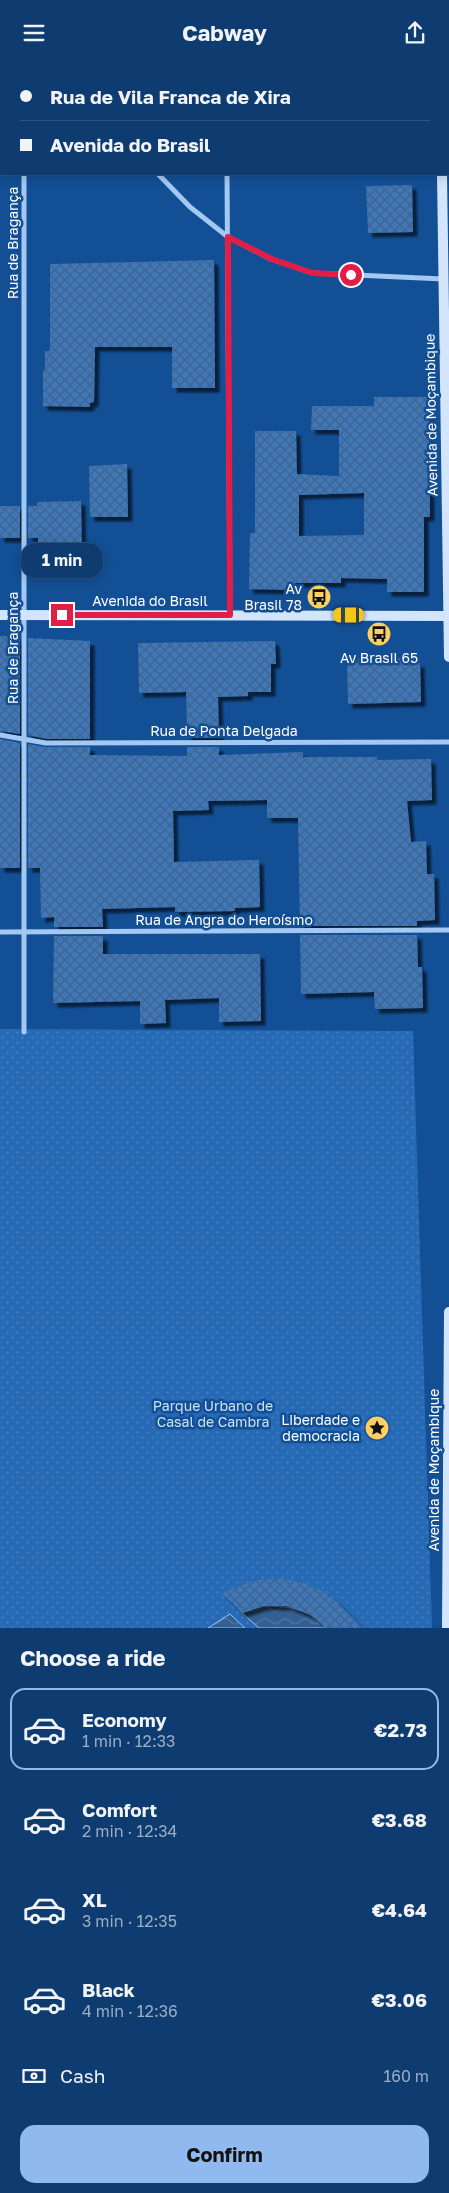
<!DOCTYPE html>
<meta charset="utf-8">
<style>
:root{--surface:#0e3b70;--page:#1c4678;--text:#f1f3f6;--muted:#9badc3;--line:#2e5583;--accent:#90b9f0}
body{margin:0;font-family:"Golos Text",sans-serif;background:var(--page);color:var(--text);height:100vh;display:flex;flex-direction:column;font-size:19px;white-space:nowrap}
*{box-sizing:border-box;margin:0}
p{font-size:16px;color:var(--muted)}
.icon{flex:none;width:28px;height:28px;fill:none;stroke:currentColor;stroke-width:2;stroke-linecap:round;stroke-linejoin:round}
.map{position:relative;height:1563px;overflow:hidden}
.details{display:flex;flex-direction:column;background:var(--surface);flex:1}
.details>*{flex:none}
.top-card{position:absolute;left:0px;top:0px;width:450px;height:110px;box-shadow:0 2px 12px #0003,0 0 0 1px var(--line);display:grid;align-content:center;height:110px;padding:0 20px;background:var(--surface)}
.end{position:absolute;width:22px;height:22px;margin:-11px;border:6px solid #e11d48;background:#fff;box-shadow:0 0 0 2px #fff}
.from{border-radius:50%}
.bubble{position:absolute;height:35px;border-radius:15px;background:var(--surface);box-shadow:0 2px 12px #0003,0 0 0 1px var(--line);font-size:16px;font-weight:700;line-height:35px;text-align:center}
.car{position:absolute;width:15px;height:30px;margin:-15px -8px;border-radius:6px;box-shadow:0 0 4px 1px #0007;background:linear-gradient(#f5c518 24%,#345 0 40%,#f5c518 0 76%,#345 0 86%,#f5c518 0)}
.top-card b{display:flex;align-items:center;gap:18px;height:48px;font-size:19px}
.top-card b+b{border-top:1px solid var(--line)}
.top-card i{width:12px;height:12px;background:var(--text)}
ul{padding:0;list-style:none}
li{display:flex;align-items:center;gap:15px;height:82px;margin:0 10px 8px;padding:0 10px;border:2px solid transparent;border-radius:15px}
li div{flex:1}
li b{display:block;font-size:19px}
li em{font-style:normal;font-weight:700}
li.on{border-color:var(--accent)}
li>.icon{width:45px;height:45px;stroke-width:1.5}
h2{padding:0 20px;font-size:22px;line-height:60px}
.pay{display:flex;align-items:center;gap:12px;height:55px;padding:0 20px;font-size:19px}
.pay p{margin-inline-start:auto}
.cta{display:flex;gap:10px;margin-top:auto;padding:10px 20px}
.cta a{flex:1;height:58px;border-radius:15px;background:var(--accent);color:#111;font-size:20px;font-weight:700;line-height:58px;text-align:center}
header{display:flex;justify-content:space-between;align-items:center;height:65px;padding:0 20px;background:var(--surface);font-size:22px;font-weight:700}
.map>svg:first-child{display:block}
.park{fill:url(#park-dots)}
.water{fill:url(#water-waves);stroke:#95c4f5}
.building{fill:url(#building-cross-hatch);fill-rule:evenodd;filter:url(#shadow)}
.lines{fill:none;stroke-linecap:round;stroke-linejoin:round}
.street{stroke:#a3c9f2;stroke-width:5}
.secondary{stroke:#d2e5fc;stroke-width:10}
.route{stroke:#e11d48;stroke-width:6}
.labels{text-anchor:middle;stroke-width:5;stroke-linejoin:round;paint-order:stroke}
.street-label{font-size:14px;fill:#fff;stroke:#134f95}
.poi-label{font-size:14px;fill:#fff;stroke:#134f95;text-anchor:end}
.park-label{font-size:14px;fill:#cbe2fd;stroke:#134f95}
</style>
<header><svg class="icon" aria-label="menu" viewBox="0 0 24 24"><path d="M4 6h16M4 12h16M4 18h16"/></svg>Cabway<svg class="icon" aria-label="share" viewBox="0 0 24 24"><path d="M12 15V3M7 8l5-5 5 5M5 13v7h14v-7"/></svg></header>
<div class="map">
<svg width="449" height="1563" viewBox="0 0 449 1563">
<defs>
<pattern id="park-dots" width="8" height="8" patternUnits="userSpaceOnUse" patternTransform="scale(1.25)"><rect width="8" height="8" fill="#2669b4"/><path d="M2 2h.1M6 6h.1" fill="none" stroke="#4780bf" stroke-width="1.8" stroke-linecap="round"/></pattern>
<pattern id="water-waves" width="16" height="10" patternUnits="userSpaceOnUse" patternTransform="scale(1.25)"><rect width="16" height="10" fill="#335f92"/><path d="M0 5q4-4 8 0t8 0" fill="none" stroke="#5277a2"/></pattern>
<pattern id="building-cross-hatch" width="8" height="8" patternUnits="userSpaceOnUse" patternTransform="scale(1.25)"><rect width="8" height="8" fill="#3c78bd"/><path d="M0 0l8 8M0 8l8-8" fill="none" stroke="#446284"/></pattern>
<filter id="shadow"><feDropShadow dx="4.5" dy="4.5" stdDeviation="1" flood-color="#0009"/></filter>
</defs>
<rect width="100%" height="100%" fill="#134f95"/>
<!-- park -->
<polygon class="park" points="0,964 413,966 432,1563 0,1563"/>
<!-- water -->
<g class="water">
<path d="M263,1541C288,1541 309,1543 326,1563H259L242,1548Z"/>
<polygon points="230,1549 245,1563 208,1563"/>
</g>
<!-- building -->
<g class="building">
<polygon points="412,120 413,167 368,168 366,121"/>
<polygon points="214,195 215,323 172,323 172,282 95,282 94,337 90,338 90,342 43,341 43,306 45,305 45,286 50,286 50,199"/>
<path d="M374,332H429L430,452H424V527H387V514L341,513V518H295V525L249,524L250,468H255V366H296L297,409L339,411V365H311L312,341H374ZM364,428V470L299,471V430Z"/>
<polygon points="127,399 128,452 90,452 89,401"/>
<polygon points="81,436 82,496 38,496 38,473 28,473 28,441 37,441 37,437"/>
<rect x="0" y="441" width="20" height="32"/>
<polygon points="0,571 20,572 20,669 0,666"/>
<polygon points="28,573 90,576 90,674 46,674 28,670"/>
<polygon points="275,576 276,599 271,599 271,627 248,627 248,631 218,632 219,673 187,673 186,627 139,628 138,578"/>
<polygon points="412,593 412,598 420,598 421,637 348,639 347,598 358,598 358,594"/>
<polygon points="0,674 20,678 20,803 0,803"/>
<polygon points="28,679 46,682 90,682 90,690 187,691 187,682 219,682 219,690 303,687 303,692 377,692 377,695 431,694 432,735 407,736 411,777 426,776 427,809 434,809 435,855 417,856 417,861 300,861 298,753 267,753 267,735 208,736 209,745 173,746 174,797 259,795 260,842 235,843 235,846 175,847 175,842 102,844 103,862 54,862 54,852 41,853 40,803 28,803"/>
<polygon points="300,870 417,870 418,902 422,902 423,943 375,944 374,927 301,929"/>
<polygon points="54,871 103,871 103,889 260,889 261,956 219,957 219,933 165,935 166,958 140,959 140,936 53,938"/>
<polygon points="268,1514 286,1514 304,1518 322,1526 337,1537 362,1563 327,1563 311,1550 287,1541 263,1541 242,1548 222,1528 250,1517"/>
</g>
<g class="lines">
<!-- street -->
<g class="street">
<polyline points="54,0 56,1"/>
<polyline points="226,0 226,1"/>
<polyline points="24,1 24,0"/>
<polyline points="158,109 190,142 228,172 271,194 312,208 443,214"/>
<polyline points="227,109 230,550"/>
<polyline points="0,670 46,678 449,677"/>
<polyline points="0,867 449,865"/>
<polyline points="24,967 24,109"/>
</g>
<!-- secondary -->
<g class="secondary">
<polyline points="441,0 441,1"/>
<polyline points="442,109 449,592"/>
<polyline points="0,550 449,551"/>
<polyline points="447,1563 449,1247"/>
</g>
</g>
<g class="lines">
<!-- route -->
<polyline class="route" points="62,550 230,550 228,172 272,194 312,208 351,210"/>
</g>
<!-- icons -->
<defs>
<symbol id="bus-disc" viewBox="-11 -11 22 22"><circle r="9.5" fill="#ffcf64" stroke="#134f95"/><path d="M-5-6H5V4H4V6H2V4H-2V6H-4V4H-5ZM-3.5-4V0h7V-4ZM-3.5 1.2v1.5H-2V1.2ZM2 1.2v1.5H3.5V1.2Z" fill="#111"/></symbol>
<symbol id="sight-disc" viewBox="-11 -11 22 22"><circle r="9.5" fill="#ffcf64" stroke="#134f95"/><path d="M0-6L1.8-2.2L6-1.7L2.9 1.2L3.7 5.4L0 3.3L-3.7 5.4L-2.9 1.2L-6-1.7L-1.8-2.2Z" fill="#111"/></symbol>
</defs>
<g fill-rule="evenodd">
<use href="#bus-disc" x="305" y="518" width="28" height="28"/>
<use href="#bus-disc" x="365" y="555" width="28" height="28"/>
<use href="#sight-disc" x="363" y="1349" width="28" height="28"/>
</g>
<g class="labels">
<!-- street labels -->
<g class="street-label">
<text transform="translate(13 178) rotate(-90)" y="5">Rua de Bragança</text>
<text transform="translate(431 350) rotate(-91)" y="5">Avenida de Moçambique</text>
<text x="150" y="541">Avenida do Brasil</text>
<text transform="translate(13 583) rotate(-90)" y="5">Rua de Bragança</text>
<text x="224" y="671">Rua de Ponta Delgada</text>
<text x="224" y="860">Rua de Angra do Heroísmo</text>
<text transform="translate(434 1405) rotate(-90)" y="5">Avenida de Moçambique</text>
</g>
<!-- poi labels -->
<g class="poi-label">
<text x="302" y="529">Av<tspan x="302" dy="16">Brasil 78</tspan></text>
<text x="379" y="598" text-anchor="middle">Av Brasil 65</text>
<text x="360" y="1360">Liberdade e<tspan x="360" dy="16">democracia</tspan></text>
</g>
<!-- park labels -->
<g class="park-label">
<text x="213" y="1346">Parque Urbano de<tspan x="213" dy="16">Casal de Cambra</tspan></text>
</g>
</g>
</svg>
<i class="end from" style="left:351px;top:210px"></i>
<i class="end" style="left:62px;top:550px"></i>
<div class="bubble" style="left:21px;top:478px;width:82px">1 min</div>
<i class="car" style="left:349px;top:550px;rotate:270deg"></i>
<div class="top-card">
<b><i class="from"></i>Rua de Vila Franca de Xira</b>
<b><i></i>Avenida do Brasil</b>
</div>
</div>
<section class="details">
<h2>Choose a ride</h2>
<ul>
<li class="on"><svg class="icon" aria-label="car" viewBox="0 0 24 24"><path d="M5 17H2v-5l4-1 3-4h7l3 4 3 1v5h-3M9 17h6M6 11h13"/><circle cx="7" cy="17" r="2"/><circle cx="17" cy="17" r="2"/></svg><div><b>Economy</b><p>1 min · 12:33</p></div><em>€2.73</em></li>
<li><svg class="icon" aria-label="car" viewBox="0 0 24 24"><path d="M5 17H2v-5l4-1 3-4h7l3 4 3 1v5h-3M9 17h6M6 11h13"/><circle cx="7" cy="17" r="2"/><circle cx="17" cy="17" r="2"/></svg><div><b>Comfort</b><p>2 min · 12:34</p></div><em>€3.68</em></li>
<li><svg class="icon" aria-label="car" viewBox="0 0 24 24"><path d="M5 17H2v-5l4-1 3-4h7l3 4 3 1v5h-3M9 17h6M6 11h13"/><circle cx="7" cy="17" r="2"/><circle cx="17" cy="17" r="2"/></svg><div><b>XL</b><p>3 min · 12:35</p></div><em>€4.64</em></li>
<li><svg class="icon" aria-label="car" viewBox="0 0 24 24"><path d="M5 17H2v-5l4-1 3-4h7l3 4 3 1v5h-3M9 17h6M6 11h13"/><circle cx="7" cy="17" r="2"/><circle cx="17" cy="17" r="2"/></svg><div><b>Black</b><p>4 min · 12:36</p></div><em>€3.06</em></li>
</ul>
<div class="pay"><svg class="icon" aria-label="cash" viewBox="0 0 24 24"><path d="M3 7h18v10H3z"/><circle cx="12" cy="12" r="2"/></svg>Cash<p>160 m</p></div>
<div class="cta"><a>Confirm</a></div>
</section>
